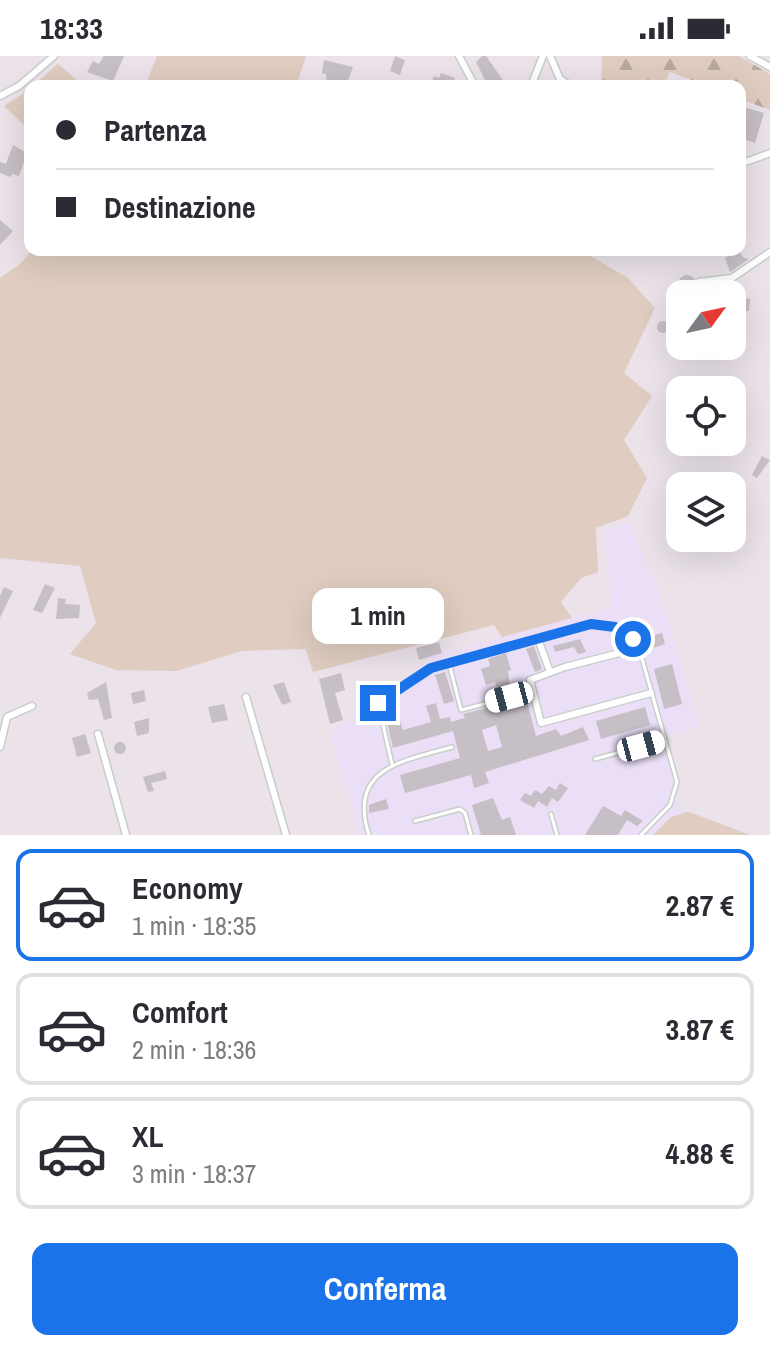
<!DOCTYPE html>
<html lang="it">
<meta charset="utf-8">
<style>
:root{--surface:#fff;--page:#f7f7f7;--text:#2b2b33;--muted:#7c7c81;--line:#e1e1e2;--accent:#1a73e8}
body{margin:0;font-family:"Archivo Narrow",sans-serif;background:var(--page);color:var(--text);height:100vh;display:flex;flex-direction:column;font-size:30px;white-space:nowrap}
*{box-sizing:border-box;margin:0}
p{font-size:26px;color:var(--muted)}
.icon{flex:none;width:44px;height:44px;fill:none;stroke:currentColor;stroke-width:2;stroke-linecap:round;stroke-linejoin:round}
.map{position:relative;height:779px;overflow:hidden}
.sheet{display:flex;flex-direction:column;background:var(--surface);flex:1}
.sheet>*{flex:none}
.top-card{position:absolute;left:24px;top:24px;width:722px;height:176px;border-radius:16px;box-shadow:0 8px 32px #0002;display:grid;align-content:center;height:176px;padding:0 32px;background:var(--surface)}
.needle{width:52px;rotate:57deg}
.buttons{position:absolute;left:666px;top:224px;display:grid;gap:16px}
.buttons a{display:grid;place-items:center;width:80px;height:80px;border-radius:16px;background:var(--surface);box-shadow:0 8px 32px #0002;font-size:40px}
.end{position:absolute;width:36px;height:36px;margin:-18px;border:10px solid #1a73e8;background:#fff;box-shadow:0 0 0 4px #fff}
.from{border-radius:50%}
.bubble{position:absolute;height:56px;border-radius:16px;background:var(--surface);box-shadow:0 8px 32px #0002;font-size:26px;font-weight:700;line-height:56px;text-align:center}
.car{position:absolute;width:24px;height:48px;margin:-24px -12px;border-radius:10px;box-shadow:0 0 6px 2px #0007;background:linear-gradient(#fff 24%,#345 0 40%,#fff 0 76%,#345 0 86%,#fff 0)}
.top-card b{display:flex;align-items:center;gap:28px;height:76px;font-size:30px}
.top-card b+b{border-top:2px solid var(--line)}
.top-card i{width:20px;height:20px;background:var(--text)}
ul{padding:14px 0 0;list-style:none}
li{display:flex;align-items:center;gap:24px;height:112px;margin:0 16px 12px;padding:0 16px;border:4px solid var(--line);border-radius:16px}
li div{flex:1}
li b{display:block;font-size:30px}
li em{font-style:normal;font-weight:700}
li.current{border-color:var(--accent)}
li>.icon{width:72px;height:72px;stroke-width:1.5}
.primary-button{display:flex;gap:16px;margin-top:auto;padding:16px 32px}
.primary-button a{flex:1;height:92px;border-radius:16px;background:var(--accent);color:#fff;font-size:32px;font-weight:700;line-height:92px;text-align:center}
.status{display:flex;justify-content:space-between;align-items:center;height:56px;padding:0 40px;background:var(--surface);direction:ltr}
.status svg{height:22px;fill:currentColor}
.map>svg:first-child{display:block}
.medical{fill:#eadff7}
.green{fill:#e0ccc1}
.forest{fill:url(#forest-firs)}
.building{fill:#c7bfc6;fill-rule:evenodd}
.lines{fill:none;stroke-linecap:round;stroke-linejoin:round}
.lane-casing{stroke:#c8cec9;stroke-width:6}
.street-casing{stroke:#c8cec9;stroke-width:9}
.lane{stroke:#fff;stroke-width:3}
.street{stroke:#fff;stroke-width:6}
.route{stroke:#1a73e8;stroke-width:10}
</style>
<div class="status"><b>18:33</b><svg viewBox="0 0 49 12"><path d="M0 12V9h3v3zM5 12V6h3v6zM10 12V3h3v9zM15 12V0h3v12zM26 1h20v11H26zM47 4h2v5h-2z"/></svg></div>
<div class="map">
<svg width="770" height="779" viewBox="0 0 770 779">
<defs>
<pattern id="forest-firs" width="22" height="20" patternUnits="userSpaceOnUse" patternTransform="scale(2)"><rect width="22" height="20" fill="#e0ccc1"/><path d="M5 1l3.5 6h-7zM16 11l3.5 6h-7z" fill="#b9a9a0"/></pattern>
</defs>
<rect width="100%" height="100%" fill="#ebe2ea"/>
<!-- medical -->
<polygon class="medical" points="630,467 647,512 654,520 700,671 661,681 681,757 653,779 361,779 330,679 433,600 612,551 604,476"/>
<!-- green -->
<g class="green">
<polygon points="157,0 306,0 296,30 145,30"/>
<polygon points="58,8 84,30 33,30"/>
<polygon points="30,33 30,75 4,50"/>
<polygon points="32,194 580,194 628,222 655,252 624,317 652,340 624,384 647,422 628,460 596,472 598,516 581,522 561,546 572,562 502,581 494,569 313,616 306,593 241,595 177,615 116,614 70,598 96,567 80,510 0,502 0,222 20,208"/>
<polygon points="687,756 692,757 750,779 653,779 671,761"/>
</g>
<!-- forest -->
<polygon class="forest" points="602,0 739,0 770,18 770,54 740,43 740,30 707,30 670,16 663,30 601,30"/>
<!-- building -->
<g class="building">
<polygon points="104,0 124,0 113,25 87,16 93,5 99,8"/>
<polygon points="395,0 405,4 400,19 390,15"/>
<polygon points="482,0 486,0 507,30 494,30 491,26 487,28 476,6"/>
<polygon points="324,4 353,11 346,30 327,27 326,18 322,17"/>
<polygon points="441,17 455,22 452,30 430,30 434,20 439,22"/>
<polygon points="740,50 764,57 755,87 740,82"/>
<polygon points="13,89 27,97 19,120 12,118 11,121 0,117 0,106 6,108"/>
<polygon points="0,164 13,175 0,189"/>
<polygon points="738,194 744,202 749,203 730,216 725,202"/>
<circle cx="687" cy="228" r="9"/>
<polygon points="733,240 750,243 749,255 744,255 743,260 734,258"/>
<circle cx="663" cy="271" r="6"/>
<polygon points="762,400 770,404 757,422 752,419"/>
<polygon points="45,528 55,532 42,557 33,554"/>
<polygon points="4,531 13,535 0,562 0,540"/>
<polygon points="58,542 66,543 65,548 80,549 79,562 56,563"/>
<polygon points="662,577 665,588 650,593 647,581"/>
<polygon points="580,583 586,596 578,598 574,591 555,596 553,590"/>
<polygon points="439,586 442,597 419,604 416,592"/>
<polygon points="534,590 542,613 535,616 526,593"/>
<polygon points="506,597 511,614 508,615 511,637 499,640 495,626 486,629 481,613 490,610 488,603"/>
<polygon points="672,608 682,648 664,653 654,613"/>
<polygon points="445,616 454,645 444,648 435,619"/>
<polygon points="341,617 345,634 335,637 343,664 330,668 319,623"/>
<polygon points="106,626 112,662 104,664 98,643 89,644 87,637"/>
<polygon points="284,626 291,646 282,649 273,629"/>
<polygon points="144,634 146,645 133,648 131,637"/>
<path d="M526,642L536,680L556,673L561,680L583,671L589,684L485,716L489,727L474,732L471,719L405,737L400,719L460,702L453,675L393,692L386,662L398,659L403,674L431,666L426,650L436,647L440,663L450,661L451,666L465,662L463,658ZM496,669L502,691L488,695L482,674Z"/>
<polygon points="224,648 228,664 212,667 208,651"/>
<polygon points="645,651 650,669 601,683 596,665"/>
<polygon points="149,662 149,677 137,680 134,666"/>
<polygon points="85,678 91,697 77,701 72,682"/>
<circle cx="120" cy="692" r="6"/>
<polygon points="165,715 167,723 151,727 154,735 148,736 143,721"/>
<polygon points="560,727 568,732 558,746 552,742 547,751 538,745 534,752 520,744 525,737 531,740 535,734 542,738 549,730 556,734"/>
<polygon points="493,742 502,764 510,761 516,779 481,779 472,749"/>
<polygon points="386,743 389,753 369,757 369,749"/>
<polygon points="603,750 621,760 625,754 643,765 637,770 627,764 618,779 585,779"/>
</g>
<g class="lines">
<defs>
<g id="lane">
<polyline points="449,607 461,654 531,636"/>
<polyline points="595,703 664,684"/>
<path d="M392,708L378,647L431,612L591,568C612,567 628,574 639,592L677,726L670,749L641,779"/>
<polyline points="551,758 557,779"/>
<polyline points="415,765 460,753 465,757 471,779"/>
<path d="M369,779C347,712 403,705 452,691"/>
</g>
<g id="street">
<polyline points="459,0 475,30"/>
<polyline points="550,0 560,23 571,30"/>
<polyline points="750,0 770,11"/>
<polyline points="531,30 543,0"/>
<polyline points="0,40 19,30 54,0"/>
<polyline points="740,108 770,97"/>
<polyline points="699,226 732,222 770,196"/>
<polyline points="538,583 550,616"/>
<polyline points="639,592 565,611 530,624 541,667 651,637"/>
<polyline points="246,641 286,779"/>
<polyline points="98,678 126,779"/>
<polyline points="0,691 7,661 32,650"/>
</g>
</defs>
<!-- lane casing -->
<use href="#lane" class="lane-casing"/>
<!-- street casing -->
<use href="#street" class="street-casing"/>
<!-- lane -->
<use href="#lane" class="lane"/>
<!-- street -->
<use href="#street" class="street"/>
</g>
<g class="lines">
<!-- route -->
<polyline class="route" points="378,647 431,612 591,568 615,571 633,583"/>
</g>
</svg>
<div class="buttons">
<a><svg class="needle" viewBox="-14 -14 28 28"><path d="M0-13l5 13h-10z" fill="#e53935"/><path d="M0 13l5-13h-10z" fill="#7c7c81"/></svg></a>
<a><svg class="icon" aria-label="locate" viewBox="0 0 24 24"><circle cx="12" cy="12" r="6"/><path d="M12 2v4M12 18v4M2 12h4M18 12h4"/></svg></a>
<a><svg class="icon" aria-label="layers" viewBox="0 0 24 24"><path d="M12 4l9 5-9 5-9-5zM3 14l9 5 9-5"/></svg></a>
</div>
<i class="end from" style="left:633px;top:583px"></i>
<i class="end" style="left:378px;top:647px"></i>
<div class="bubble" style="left:312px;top:532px;width:132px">1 min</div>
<i class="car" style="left:509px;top:641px;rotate:255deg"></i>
<i class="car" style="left:641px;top:690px;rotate:75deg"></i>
<div class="top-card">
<b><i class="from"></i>Partenza</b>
<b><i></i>Destinazione</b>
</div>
</div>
<section class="sheet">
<ul>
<li class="current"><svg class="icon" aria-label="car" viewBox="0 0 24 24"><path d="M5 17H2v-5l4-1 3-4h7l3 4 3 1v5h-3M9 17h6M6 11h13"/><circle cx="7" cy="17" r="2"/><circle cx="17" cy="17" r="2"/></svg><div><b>Economy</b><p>1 min · 18:35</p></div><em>2.87 €</em></li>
<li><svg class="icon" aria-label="car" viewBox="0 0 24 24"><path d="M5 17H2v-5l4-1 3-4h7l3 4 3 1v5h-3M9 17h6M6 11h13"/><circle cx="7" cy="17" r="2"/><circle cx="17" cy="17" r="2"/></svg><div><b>Comfort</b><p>2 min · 18:36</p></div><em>3.87 €</em></li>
<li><svg class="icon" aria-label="car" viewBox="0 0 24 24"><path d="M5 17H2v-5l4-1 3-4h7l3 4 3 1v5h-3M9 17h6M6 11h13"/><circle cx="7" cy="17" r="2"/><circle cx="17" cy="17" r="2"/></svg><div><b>XL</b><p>3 min · 18:37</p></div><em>4.88 €</em></li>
</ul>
<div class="primary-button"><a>Conferma</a></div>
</section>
